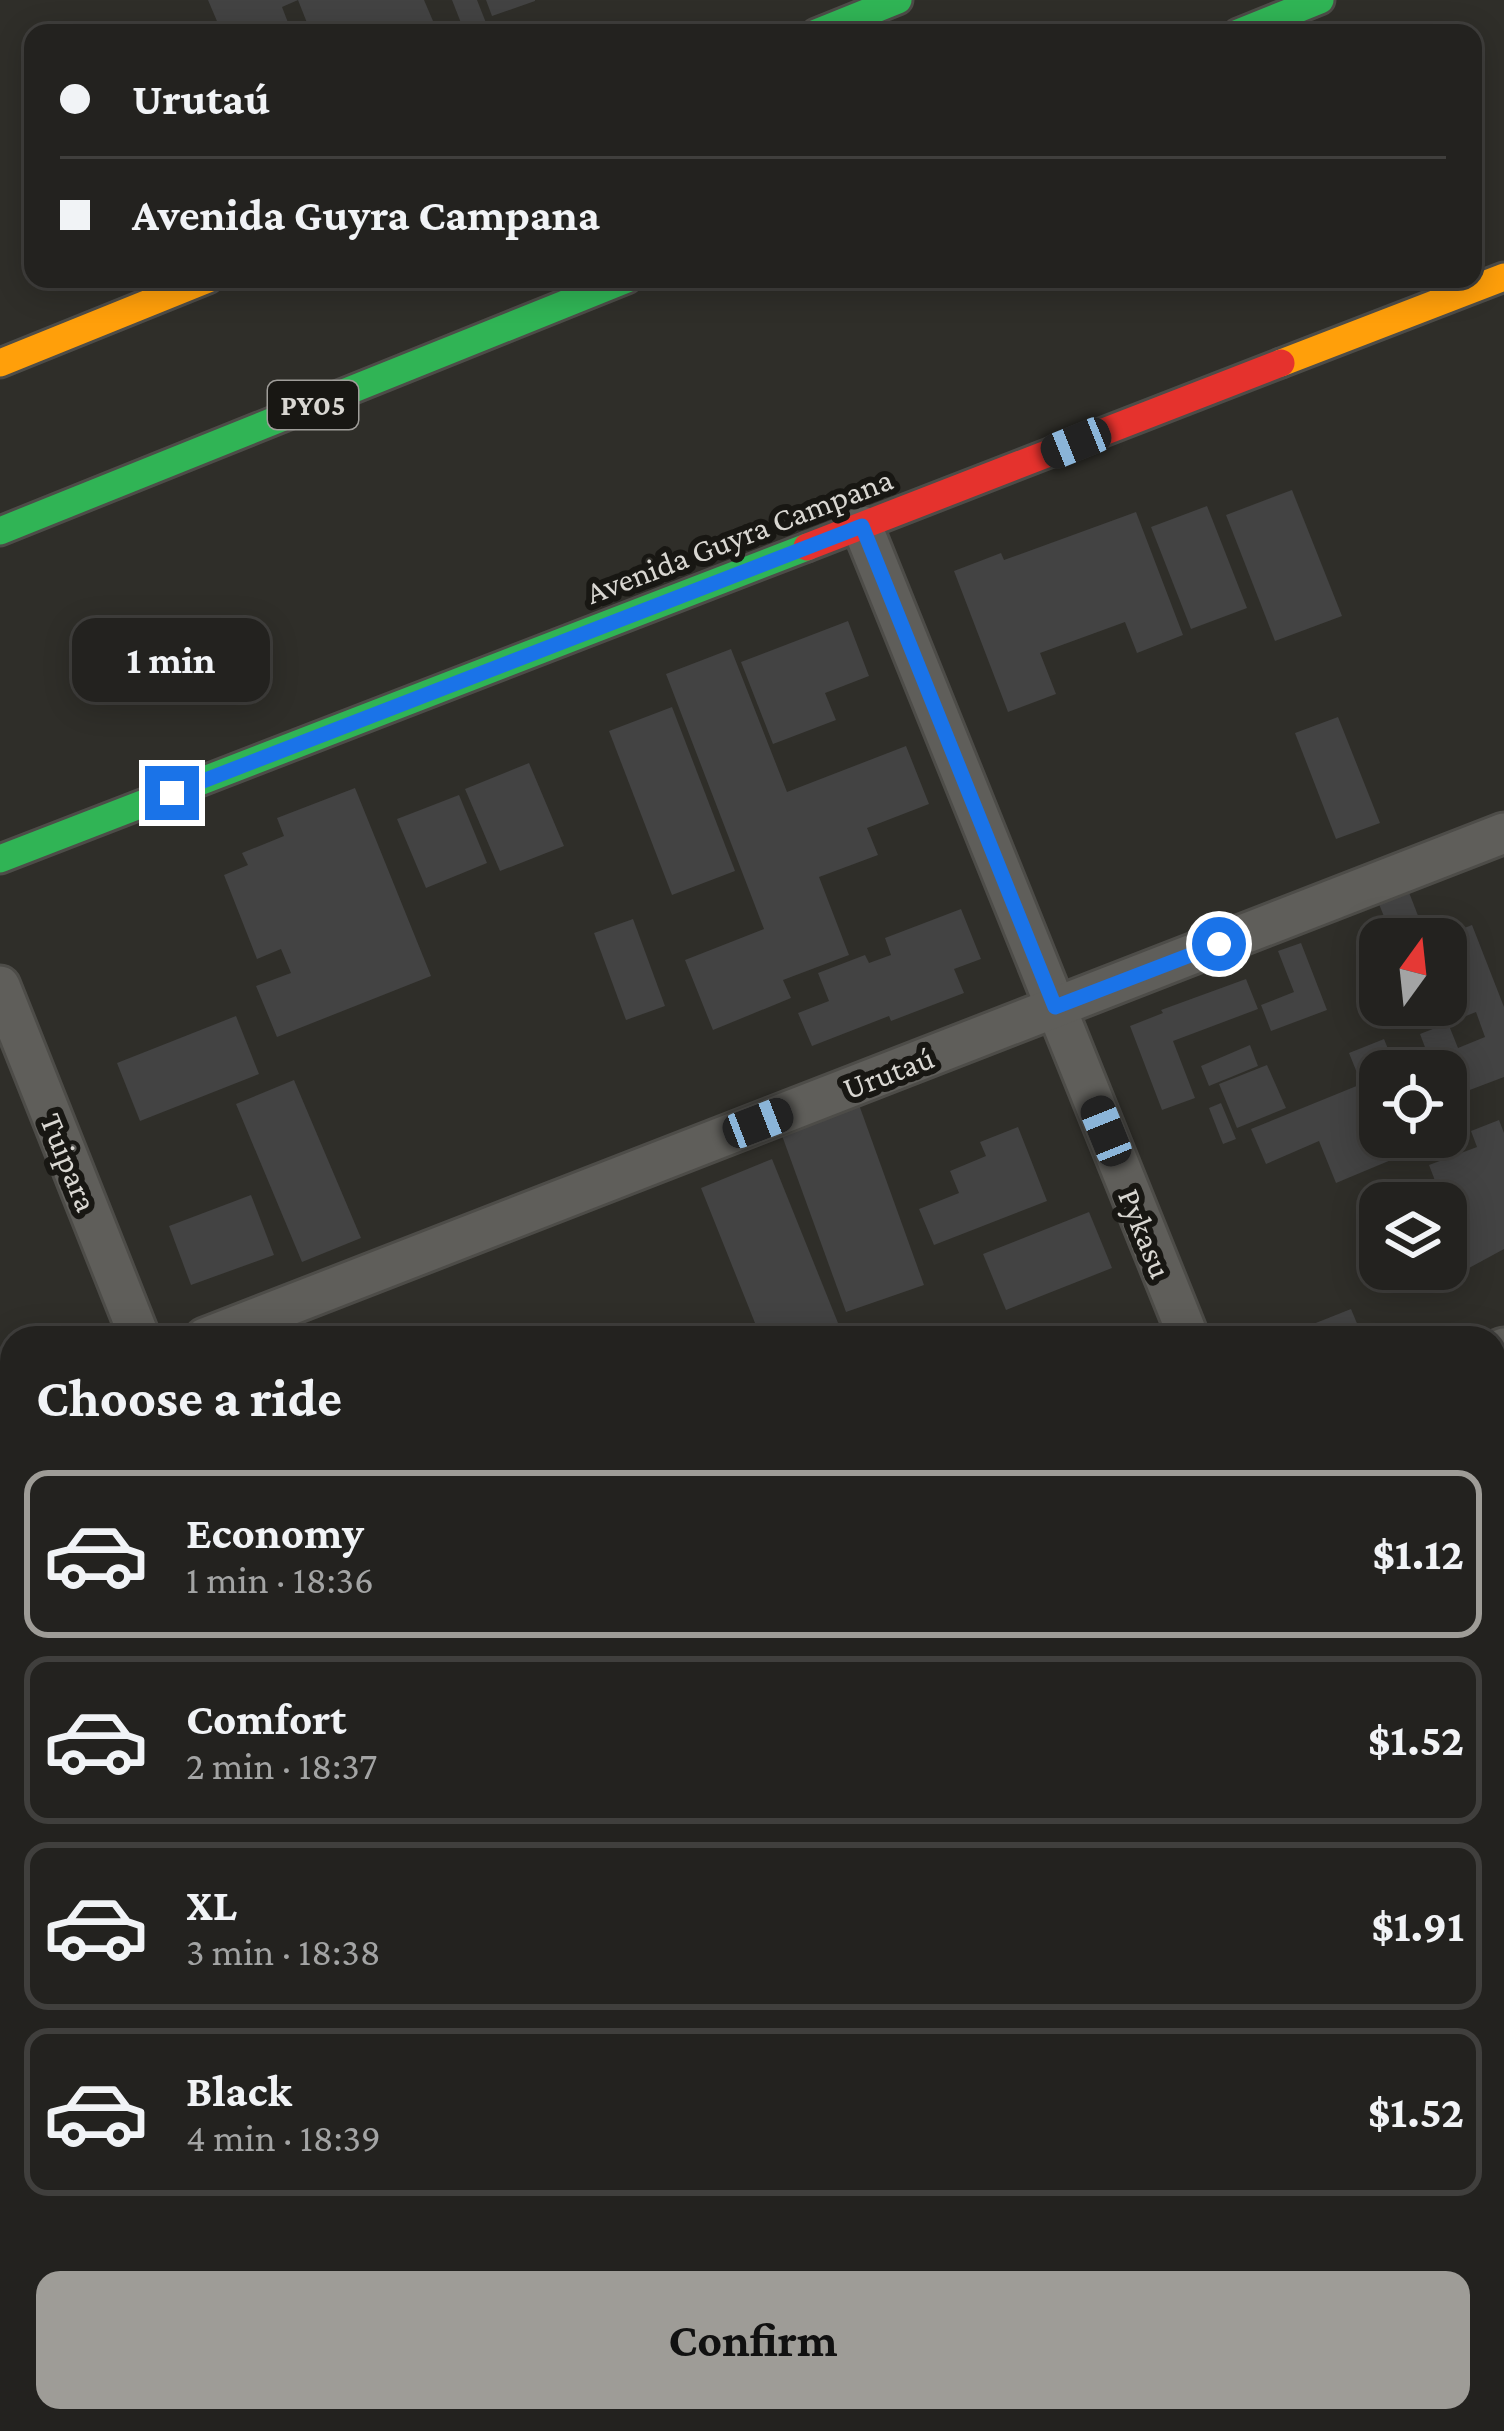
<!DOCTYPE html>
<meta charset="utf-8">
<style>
:root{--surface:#23221f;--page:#2f2f2c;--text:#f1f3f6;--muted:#a3a4a4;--line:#403f3d;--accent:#9e9c97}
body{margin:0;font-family:"Crimson Pro",serif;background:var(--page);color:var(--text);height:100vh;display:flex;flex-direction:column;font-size:45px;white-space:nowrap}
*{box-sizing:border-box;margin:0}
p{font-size:39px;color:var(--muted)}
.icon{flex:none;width:66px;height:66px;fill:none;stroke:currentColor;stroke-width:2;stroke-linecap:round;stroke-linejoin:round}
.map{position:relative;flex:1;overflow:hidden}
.side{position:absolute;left:0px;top:1326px;width:1506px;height:1107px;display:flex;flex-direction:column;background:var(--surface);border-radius:36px 36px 0 0;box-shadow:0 6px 30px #0003,0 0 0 3px var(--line)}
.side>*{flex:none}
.hud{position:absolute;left:24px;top:24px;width:1458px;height:264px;border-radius:24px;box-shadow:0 6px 30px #0003,0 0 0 3px var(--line);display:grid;align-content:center;height:264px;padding:0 36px;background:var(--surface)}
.needle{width:78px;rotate:15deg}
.tools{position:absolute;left:1359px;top:918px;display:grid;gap:24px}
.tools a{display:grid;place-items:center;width:108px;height:108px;border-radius:24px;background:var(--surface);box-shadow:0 6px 30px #0003,0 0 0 3px var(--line);font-size:60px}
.end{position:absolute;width:54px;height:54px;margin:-27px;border:15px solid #1a73e8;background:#fff;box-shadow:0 0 0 6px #fff}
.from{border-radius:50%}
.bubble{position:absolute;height:84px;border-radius:24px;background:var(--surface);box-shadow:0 6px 30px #0003,0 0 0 3px var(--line);font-size:39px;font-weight:700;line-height:84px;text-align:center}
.car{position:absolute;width:36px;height:72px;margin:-36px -18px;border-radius:15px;box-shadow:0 0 9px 3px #0007;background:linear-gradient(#222 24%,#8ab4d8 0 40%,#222 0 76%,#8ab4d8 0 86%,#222 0)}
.hud b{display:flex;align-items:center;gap:42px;height:114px;font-size:45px}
.hud b+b{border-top:3px solid var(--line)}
.hud i{width:30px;height:30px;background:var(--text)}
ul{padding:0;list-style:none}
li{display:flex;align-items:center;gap:36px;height:168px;margin:0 24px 18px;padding:0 12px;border:6px solid var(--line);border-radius:24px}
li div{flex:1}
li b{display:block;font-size:45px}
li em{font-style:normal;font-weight:700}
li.current{border-color:var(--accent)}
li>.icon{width:108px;height:108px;stroke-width:1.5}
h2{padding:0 36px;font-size:54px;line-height:144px}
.cta{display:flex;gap:24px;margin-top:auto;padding:24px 36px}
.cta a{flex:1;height:138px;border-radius:24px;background:var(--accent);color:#111;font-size:48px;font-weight:700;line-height:138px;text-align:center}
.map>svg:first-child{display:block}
.green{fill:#424924}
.building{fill:#434343}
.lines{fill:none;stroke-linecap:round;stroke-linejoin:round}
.street-casing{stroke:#4d4c48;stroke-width:45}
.fast-casing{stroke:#4d4c48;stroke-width:33}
.slow-casing{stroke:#4d4c48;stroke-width:33}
.jam-casing{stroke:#4d4c48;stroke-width:33}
.street{stroke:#5f5e5a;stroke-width:39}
.fast{stroke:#30b455;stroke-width:27}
.slow{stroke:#ff9f0a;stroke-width:27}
.jam{stroke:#e5322d;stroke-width:27}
.route{stroke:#1a73e8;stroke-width:15}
.labels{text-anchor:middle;stroke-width:12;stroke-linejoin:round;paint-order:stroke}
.shield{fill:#181713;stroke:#9f9d99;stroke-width:3}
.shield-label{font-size:30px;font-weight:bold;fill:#d9d7d2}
.street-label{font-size:33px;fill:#d9d7d2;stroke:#181713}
</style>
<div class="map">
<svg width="1504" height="2431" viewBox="0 0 1504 2431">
<rect width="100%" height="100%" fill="#2f2e29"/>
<!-- green -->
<polygon class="green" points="12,2011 12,2421 500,2421 504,2431 0,2431 0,2015"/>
<!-- building -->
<g class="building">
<polygon points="208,0 424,0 433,21 403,33 311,33 298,0 282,7 292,33 222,33"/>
<polygon points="452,0 477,0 490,33 465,33"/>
<polygon points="486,0 535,0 535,1 492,16"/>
<polygon points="1292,490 1342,616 1275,641 1226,515"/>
<polygon points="1207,506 1247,608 1191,629 1151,527"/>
<polygon points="1136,512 1183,635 1137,653 1125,622 1040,653 1056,694 1008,712 954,571 1001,553 1004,560"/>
<polygon points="848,621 869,676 825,693 836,720 773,744 741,662"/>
<polygon points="731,649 787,792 906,746 929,804 867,828 878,855 819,877 849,955 783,980 791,998 713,1030 685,960 764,929 666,674"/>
<polygon points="672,707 735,871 672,895 609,731"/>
<polygon points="1338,717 1380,823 1336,839 1295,733"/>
<polygon points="529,763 564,846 500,871 465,789"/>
<polygon points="355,788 431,976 277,1037 256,986 291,973 281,949 257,959 224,875 248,865 242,853 284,836 277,818"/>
<polygon points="459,795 487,863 426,888 397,819"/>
<polygon points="1405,882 1427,939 1393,939 1375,894"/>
<polygon points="961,909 981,959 954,969 964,993 891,1021 889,1016 812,1046 798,1013 829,1001 818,973 865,955 869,963 891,955 885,938"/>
<polygon points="633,919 665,1006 626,1020 594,933"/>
<polygon points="1472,925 1504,1007 1504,1077 1446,1099 1446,1071 1434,1071 1420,1034 1448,1023 1458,1048 1485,1037 1476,1012 1461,1018 1446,980 1446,939 1436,939"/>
<polygon points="1301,943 1327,1010 1271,1031 1261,1005 1294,992 1278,951"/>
<polygon points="1246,979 1258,1009 1173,1041 1195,1098 1162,1110 1130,1026 1163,1013 1161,1010"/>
<polygon points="236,1016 259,1074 140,1121 117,1063"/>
<polygon points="1384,1039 1397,1071 1380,1071 1380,1121 1375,1123 1391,1160 1336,1183 1319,1141 1266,1164 1251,1129 1359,1085 1372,1110 1349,1053"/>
<polygon points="1250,1045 1258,1066 1209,1086 1201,1066"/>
<polygon points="1267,1065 1286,1108 1237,1128 1219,1084"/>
<polygon points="294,1080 361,1238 302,1262 236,1104"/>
<polygon points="858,1102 924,1285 846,1312 780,1130"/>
<polygon points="1221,1103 1236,1139 1223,1144 1209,1108"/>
<polygon points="1499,1120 1504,1133 1504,1249 1469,1268 1439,1279 1435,1269 1446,1269 1446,1227 1452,1225 1429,1165 1477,1147 1471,1131"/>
<polygon points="1018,1127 1047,1201 934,1245 919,1209 959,1193 950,1171 986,1156 980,1142"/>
<polygon points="772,1159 838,1323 799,1338 761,1338 701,1188"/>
<polygon points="251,1195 274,1255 191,1285 169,1226"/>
<polygon points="1089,1212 1112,1268 1006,1310 983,1254"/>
<polygon points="1351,1309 1363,1338 1278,1338"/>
<polygon points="1498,1587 1504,1589 1504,1686 1494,1682 1494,1598"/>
</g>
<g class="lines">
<defs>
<g id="street">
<polyline points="862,526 1189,1338"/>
<polyline points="0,986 140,1338"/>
<polyline points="205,1338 1504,833"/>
<polyline points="1494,1352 1504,1348"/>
<polyline points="0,1418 12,1413"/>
<polyline points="0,1941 12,1936"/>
<polyline points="1494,2117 1504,2143"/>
<polyline points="555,2421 559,2431"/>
<polyline points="1089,2421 1093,2431"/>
</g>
<g id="fast">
<polyline points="816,33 898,0"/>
<polyline points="1238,33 1320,0"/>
<polyline points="0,531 627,279"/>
<polyline points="0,859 807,547"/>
<polyline points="1395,2431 1419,2421"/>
</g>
<g id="slow">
<polyline points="0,363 208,279"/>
<polyline points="1281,363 1504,277"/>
<polyline points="1494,2390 1504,2386"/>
</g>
<polyline id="jam" points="807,547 1281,363"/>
</defs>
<!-- street casing -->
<use href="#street" class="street-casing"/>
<!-- fast casing -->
<use href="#fast" class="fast-casing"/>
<!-- slow casing -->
<use href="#slow" class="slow-casing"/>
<!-- jam casing -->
<use href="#jam" class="jam-casing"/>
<!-- street -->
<use href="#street" class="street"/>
<!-- fast -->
<use href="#fast" class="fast"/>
<!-- slow -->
<use href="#slow" class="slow"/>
<!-- jam -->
<use href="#jam" class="jam"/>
</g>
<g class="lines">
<!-- route -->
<polyline class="route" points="172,793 862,526 1055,1007 1219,944"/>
</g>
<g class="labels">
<!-- shield labels -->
<rect class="shield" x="268" y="381" width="90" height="48" rx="9"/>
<g class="shield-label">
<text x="313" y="415">PY05</text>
</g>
<!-- street labels -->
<g class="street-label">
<text transform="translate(739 535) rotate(-21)" y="12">Avenida Guyra Campana</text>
<text transform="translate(888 1072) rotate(-21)" y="12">Urutaú</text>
<text transform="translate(70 1162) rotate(68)" y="12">Tuipara</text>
<text transform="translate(1146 1233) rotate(68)" y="12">Pykasu</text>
</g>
</g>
</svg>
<div class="tools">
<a><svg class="needle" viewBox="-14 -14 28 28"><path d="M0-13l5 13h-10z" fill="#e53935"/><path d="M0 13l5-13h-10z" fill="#a3a4a4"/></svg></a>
<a><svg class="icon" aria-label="locate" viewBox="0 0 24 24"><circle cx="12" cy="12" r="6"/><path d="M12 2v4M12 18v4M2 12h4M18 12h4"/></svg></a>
<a><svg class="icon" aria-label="layers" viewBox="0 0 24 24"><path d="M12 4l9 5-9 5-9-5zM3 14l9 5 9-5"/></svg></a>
</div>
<i class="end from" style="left:1219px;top:944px"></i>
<i class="end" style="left:172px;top:793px"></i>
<div class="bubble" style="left:72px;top:618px;width:198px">1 min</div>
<i class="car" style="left:1076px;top:443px;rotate:248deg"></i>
<i class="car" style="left:758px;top:1123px;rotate:69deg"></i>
<i class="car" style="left:1106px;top:1131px;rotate:338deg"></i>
<div class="hud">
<b><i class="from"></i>Urutaú</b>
<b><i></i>Avenida Guyra Campana</b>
</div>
<section class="side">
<h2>Choose a ride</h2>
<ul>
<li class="current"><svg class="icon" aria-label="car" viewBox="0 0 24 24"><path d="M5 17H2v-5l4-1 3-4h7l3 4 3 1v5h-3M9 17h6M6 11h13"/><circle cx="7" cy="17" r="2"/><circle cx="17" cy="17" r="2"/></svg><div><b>Economy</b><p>1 min · 18:36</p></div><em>$1.12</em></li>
<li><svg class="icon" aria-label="car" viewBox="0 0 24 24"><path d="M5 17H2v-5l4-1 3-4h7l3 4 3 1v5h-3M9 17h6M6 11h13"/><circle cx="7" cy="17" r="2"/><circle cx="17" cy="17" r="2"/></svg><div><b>Comfort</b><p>2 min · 18:37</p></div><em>$1.52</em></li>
<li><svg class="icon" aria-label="car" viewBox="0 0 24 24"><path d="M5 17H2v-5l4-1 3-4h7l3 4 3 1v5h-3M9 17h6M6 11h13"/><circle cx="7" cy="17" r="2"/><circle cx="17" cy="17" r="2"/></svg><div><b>XL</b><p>3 min · 18:38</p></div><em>$1.91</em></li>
<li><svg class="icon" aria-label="car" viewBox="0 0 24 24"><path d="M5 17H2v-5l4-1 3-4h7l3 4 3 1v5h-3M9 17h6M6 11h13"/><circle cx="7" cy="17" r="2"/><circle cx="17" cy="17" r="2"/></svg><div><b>Black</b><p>4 min · 18:39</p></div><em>$1.52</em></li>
</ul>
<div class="cta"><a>Confirm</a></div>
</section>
</div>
